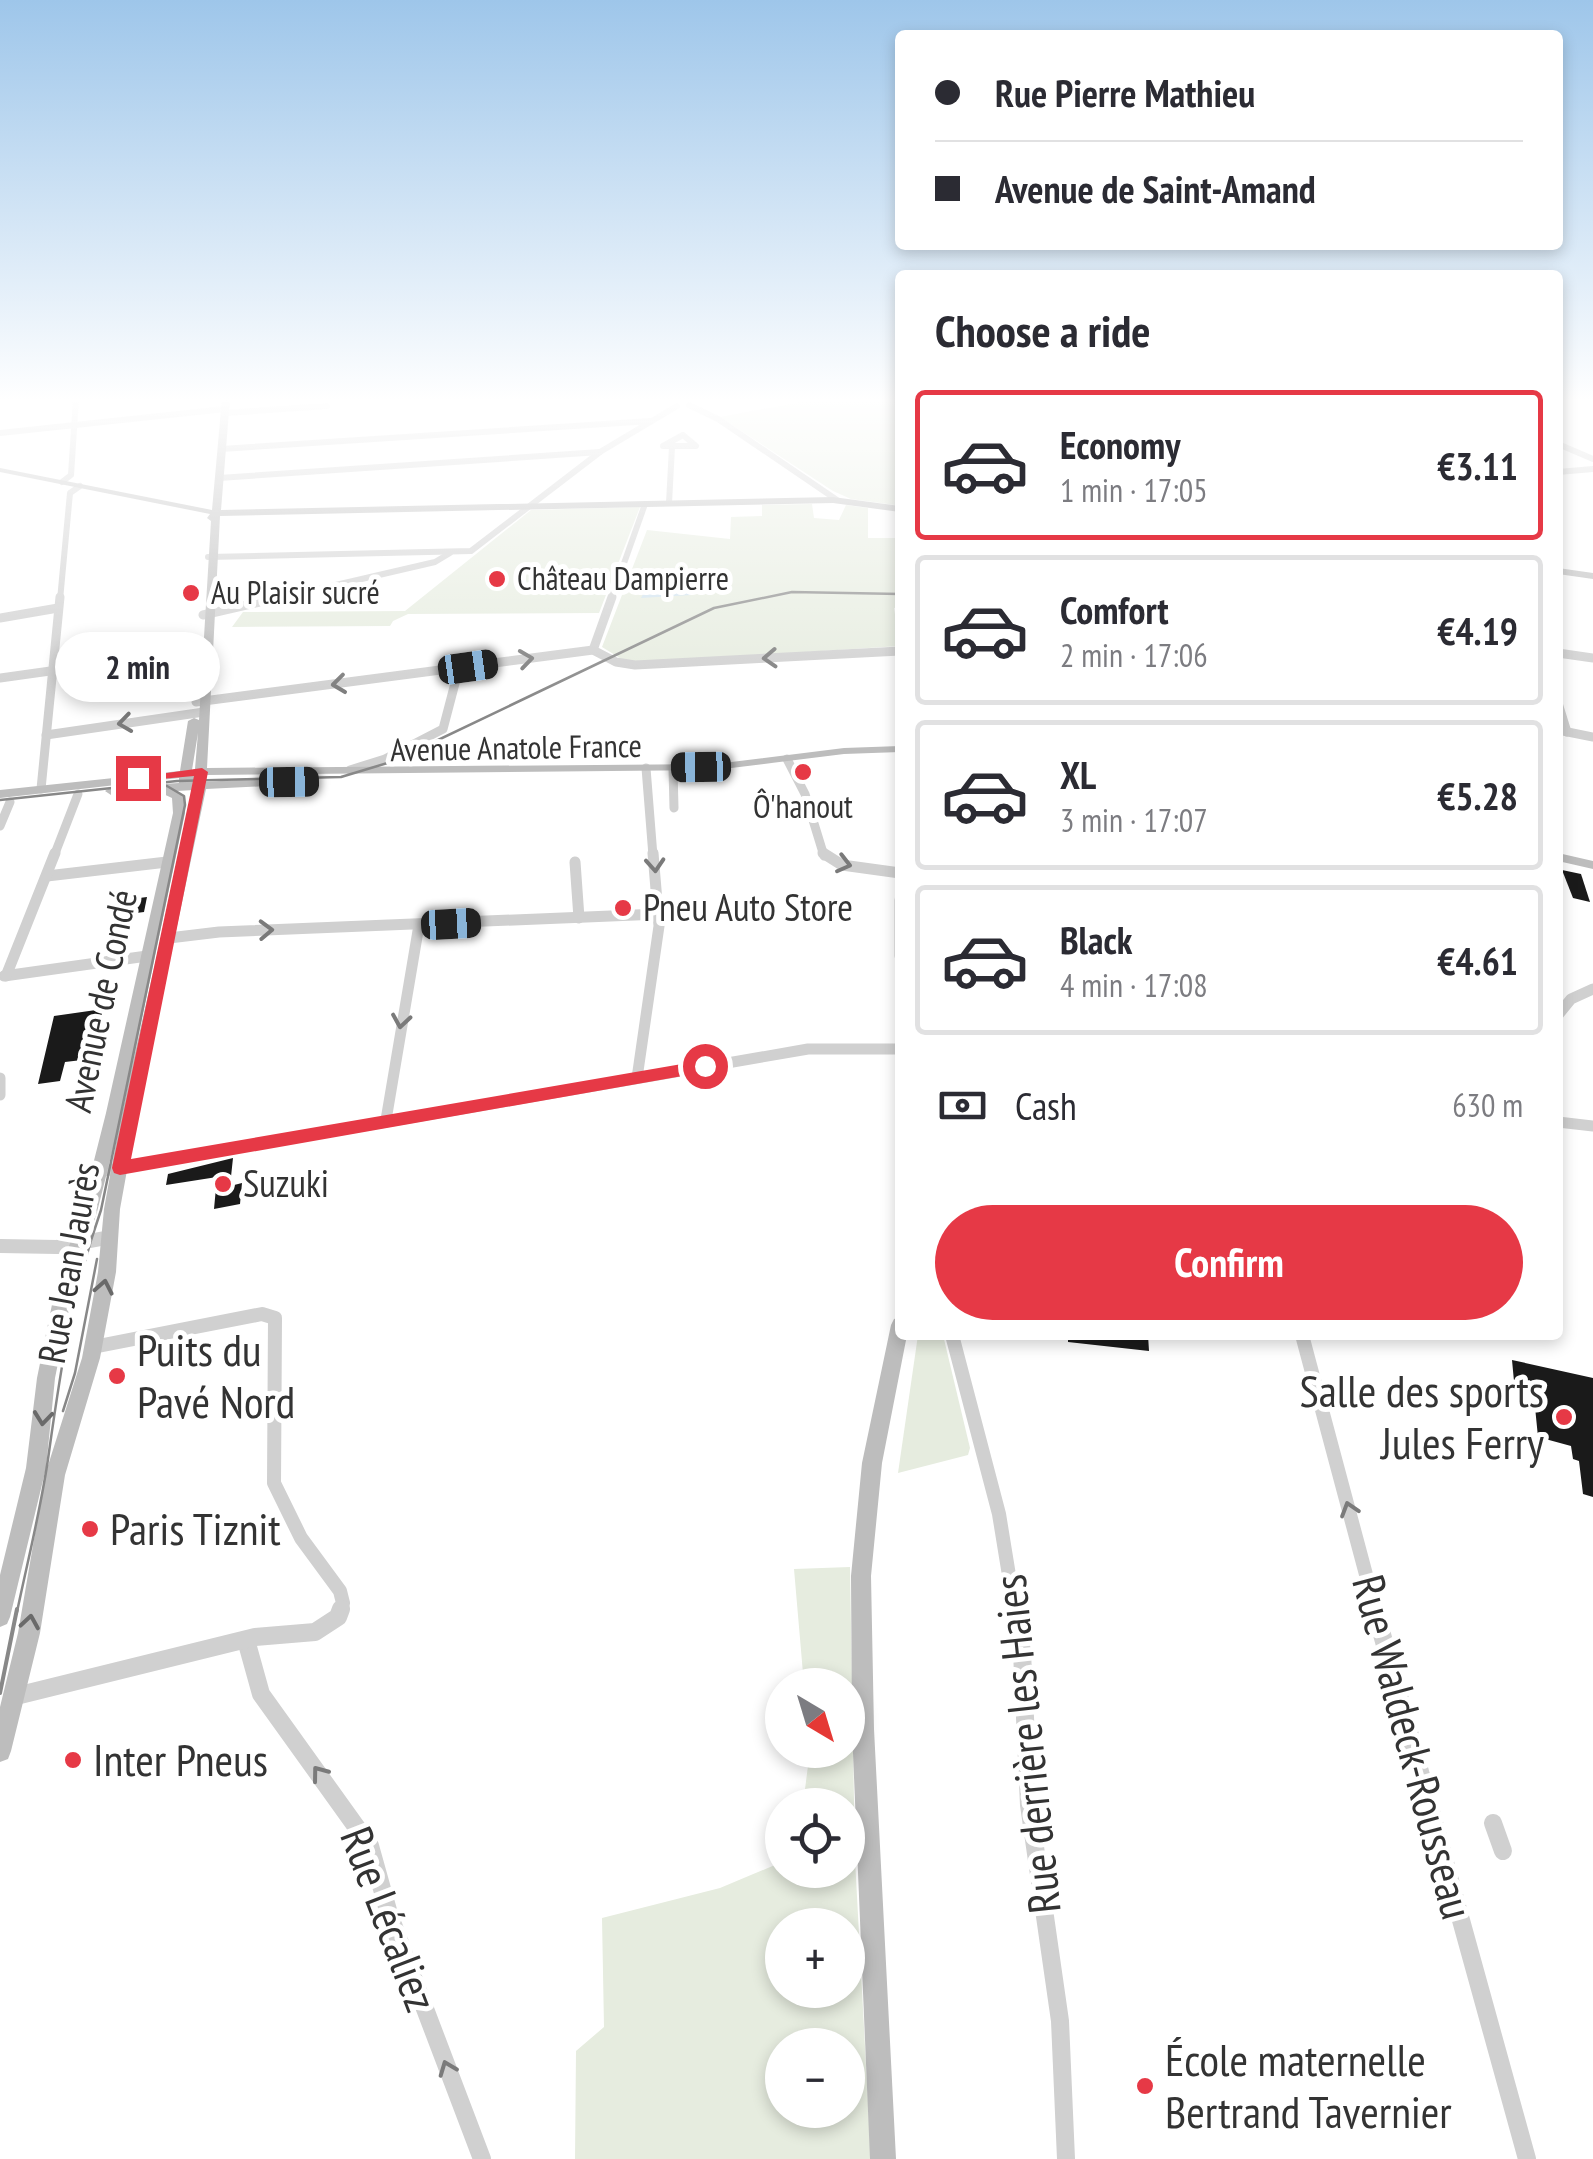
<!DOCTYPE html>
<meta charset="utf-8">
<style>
:root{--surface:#fff;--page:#f7f7f7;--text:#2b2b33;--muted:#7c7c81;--line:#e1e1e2;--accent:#e63946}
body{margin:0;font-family:"PT Sans Narrow",sans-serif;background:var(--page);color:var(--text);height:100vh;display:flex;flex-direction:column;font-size:38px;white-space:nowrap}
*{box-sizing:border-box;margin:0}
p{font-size:32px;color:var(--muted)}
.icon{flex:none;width:55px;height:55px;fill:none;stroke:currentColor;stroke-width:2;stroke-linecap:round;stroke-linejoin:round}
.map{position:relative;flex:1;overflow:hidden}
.panel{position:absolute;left:895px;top:270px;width:668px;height:1070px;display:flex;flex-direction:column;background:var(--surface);border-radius:10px;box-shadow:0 5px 15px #0003}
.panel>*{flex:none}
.top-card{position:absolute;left:895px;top:30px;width:668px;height:220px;border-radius:10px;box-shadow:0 5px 15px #0003;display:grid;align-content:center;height:220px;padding:0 40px;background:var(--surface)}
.needle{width:65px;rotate:142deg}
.tools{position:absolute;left:765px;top:1668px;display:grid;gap:20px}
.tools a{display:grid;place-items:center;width:100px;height:100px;border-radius:50%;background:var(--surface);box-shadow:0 5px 15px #0003;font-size:50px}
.end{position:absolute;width:45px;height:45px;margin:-22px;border:12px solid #e63946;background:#fff;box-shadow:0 0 0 5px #fff}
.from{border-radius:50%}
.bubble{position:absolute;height:70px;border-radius:35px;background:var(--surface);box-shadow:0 5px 15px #0003;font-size:32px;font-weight:700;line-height:70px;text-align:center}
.car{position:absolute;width:30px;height:60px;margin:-30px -15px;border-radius:12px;box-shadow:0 0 8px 2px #0007;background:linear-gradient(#222 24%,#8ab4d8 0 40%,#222 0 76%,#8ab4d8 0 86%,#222 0)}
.top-card b{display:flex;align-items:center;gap:35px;height:95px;font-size:38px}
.top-card b+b{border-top:2px solid var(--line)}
.top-card i{width:25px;height:25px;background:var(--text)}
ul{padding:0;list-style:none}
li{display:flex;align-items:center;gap:30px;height:150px;margin:0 20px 15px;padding:0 20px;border:5px solid var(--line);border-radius:10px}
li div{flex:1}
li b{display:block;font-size:38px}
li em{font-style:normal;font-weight:700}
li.on{border-color:var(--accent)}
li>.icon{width:90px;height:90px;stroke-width:1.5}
h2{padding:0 40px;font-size:45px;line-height:120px}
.pay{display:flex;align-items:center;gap:25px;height:110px;padding:0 40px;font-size:38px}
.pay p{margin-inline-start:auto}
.button{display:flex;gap:20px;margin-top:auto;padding:20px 40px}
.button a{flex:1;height:115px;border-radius:60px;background:var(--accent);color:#fff;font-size:40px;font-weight:700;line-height:115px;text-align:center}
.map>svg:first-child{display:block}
.green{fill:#e6ecdf;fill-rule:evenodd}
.water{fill:#cfe2ee}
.building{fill:#1a1a1a}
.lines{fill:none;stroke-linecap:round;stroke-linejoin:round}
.street-far4{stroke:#d0d0d0;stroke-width:6}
.street-far3{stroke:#d0d0d0;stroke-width:9}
.street-far2{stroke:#d0d0d0;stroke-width:11}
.street-far1{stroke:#d0d0d0;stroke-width:14}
.street{stroke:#d0d0d0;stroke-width:18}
.secondary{fill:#bdbdbd;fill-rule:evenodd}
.tram-far1{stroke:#888;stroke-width:2.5}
.tram{stroke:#888;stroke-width:4}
.oneway{stroke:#7a7a7a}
.oneway2{stroke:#6a6a6a}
.route{fill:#e63946}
.poi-dot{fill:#e63946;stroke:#fff;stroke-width:4}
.labels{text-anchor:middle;stroke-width:10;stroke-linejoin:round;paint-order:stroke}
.far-poi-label{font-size:32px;fill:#333;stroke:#fff;text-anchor:start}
.far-street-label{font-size:32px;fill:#333;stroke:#fff}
.poi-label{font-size:38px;fill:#333;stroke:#fff;text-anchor:start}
.street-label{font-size:38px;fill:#333;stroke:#fff}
.near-poi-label{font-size:45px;fill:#333;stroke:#fff;text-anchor:start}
.near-street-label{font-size:45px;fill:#333;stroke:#fff}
</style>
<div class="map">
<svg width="1593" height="2159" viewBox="0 0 1593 2159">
<rect width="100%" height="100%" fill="#fff"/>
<!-- green -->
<g class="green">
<polygon points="817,399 900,399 900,499 895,505 851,499 833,491 720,417"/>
<polygon points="812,504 814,518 839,520 846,505 868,508 868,538 900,538 900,607 894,608 900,646 628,663 602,647 647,530 730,539 731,517 762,516 762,505"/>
<polygon points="640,507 599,613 408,614 393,621 390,626 232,627 243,612 405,611 531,510"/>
<polygon points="918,1335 943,1335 970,1448 968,1455 898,1473"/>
<path d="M850,1567L855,1859L871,2159H575L576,2051L604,2027L602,1918L720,1888L782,1862V1870H848V1805H803L810,1750H848V1685H804L794,1569ZM782,1925H848V1990H782ZM782,2045H848V2110H782Z"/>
</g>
<!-- water -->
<polygon class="water" points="689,574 691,595 641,598 652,577"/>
<!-- building -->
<g class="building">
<polygon points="1562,870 1581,874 1590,902 1573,898"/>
<polygon points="147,897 144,912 113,916 116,901"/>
<polygon points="103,1009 99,1026 90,1027 82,1060 65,1062 60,1081 38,1084 54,1016"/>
<polygon points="233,1158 230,1186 242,1183 240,1204 214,1209 217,1177 166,1185 168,1174"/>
<polygon points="1068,1335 1148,1335 1149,1351 1068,1342"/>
<polygon points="1512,1360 1593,1378 1593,1497 1583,1494 1579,1461 1573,1459 1571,1446 1538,1437 1534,1397 1515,1392"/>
</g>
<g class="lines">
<!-- street-far4 -->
<g class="street-far4">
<polyline points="689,405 718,419 837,500"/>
<polyline points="225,413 327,406"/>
<polyline points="0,433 225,409"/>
<polygon points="683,435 696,446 663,446"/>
<polyline points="1558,444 1593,459"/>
<polyline points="221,449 651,421"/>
<polyline points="1558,472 1593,469"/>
<polyline points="219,478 600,452"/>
<polyline points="62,482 71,475 76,399"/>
<polyline points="669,503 672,447"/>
<polyline points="208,557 471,551 600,452 677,406"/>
<polyline points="60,600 70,493 80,486"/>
<polyline points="271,600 435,562 450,553"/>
<polyline points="611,600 645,504"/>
</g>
<!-- street-far3 -->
<g class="street-far3">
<polyline points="203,615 282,597"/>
<polyline points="0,618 58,608"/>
<polyline points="593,650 612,597"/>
<polyline points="1558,653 1593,658"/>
<polyline points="0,678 207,649"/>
<polyline points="196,702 593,650 616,662 635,665 900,651"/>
<polyline points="1558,703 1567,732"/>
<polyline points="1558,730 1593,737"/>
<polyline points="46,735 204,712"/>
<polyline points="787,759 805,794 824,856"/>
<polyline points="646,768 653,856"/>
<polyline points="673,768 674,808"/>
<polyline points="350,770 385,759 443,729 459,668"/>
<polyline points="41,789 60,597"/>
<polyline points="0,826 10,802"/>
<polyline points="54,856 78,794"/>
</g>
<!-- street-far2 -->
<g class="street-far2">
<polyline points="823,853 842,865 900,873"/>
<polyline points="575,862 579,918"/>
<polyline points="47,876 167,862"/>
<polyline points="900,900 900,956"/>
<polyline points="169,938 219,932 659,914"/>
<polyline points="4,976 147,956"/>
<polyline points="6,976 55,853"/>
<polyline points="1558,1015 1571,999 1593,989"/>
<polyline points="0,1078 0,1095"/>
<polyline points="637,1078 659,926 653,853"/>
<polyline points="386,1120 419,925"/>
<polyline points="1558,1122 1593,1126"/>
<polyline points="98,1172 808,1049 900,1049"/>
</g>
<!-- street-far1 -->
<g class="street-far1">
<polyline points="0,1246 57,1247 111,1237"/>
<polyline points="952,1335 999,1514 1015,1612"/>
<polyline points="1302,1335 1376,1612"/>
<polyline points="93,1347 262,1314 275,1318 274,1483 301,1538 340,1591 343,1603 340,1612"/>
</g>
<!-- street -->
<g class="street">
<polyline points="1015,1609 1022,1652 1029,1805 1060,2021 1066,2159"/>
<polyline points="1375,1609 1527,2159"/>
<polyline points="246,1640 261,1694 370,1846 389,1914 482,2159"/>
<polyline points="12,1697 255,1637 315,1632 338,1617 341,1609"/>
<polyline points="1493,1823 1503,1851"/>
</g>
<!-- secondary -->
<g class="secondary">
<path d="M222,399H230L221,510L833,497L900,506V512L833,503L220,516L207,768L715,764L844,748L900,746V752L844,754L715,770L207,775L206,782L267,778L273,782L267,786L206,789L137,1115L120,1209L116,1272L100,1358L65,1475L40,1633L11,1751L8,1759L0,1762V1707L18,1633L45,1475L82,1358L98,1272L104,1209L121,1115L194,790L177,791L184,796L185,813L122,1113L97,1212L75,1280L55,1378L46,1468L10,1617L7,1624L0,1627V1575L26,1468L37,1378L57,1280L81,1212L106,1113L173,813L172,798L159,792L111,795L105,791L111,787L179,783V778L0,798V790L180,771L188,721L194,718L199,720L211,521L207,518L210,514L0,472V468L212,510ZM198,733L195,769L192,770Z"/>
<polygon points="1558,568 1593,573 1593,579 1558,574"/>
<polygon points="1558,853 1593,861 1593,869 1558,861"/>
<polygon points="900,1317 900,1335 907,1335 882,1463 871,1576 874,1729 896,2159 870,2159 852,1729 851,1576 862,1463 891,1325 894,1319"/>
</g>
<!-- tram-far1 -->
<g class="tram-far1">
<polyline points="0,800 177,781 341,777 394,761 714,608 792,592 900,594"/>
<polyline points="63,1411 75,1373 97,1259"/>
<path d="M17,1612C28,1559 42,1505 49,1452C61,1367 72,1292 101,1210L185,805L184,796L167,786L142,784"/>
</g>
<!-- tram -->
<polyline class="tram" points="0,1693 17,1609"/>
</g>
<!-- one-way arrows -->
<defs><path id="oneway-chevron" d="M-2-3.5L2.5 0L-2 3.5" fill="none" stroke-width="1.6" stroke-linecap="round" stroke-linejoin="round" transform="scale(2.5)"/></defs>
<g class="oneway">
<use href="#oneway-chevron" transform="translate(770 658) rotate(177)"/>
<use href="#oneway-chevron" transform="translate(526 659) rotate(-8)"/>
<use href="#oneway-chevron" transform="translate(339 684) rotate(173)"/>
<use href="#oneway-chevron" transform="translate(125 723) rotate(172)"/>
<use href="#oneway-chevron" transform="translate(844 864) rotate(14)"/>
<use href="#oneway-chevron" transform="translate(655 865) rotate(86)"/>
<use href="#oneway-chevron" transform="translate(266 930) rotate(-2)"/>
<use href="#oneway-chevron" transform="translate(401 1021) rotate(99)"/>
<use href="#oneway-chevron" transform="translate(1349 1509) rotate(-107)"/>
<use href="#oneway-chevron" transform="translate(319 1773) rotate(-127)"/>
<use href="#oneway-chevron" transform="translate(447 2068) rotate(-111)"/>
</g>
<g class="oneway2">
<use href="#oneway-chevron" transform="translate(104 1287) rotate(-79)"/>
<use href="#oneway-chevron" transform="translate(43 1418) rotate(96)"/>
<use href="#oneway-chevron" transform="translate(30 1622) rotate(-81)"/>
</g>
<!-- sky -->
<linearGradient id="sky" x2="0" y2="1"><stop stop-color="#9ec6ea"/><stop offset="0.57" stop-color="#fff"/><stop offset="1" stop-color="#fff" stop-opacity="0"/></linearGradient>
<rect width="1593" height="702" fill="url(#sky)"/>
<!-- route -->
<polygon class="route" points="202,768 208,772 131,1159 705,1060 713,1066 711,1071 120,1175 114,1173 112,1168 194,776 138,781 132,778"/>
<!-- markers -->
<g class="poi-dot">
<circle cx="497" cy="579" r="10"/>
<circle cx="191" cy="593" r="10"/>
<circle cx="803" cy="772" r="10"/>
<circle cx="623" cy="908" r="10"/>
<circle cx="223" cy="1184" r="10"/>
<circle cx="117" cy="1376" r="10"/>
<circle cx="1564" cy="1417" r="10"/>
<circle cx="90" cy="1529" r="10"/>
<circle cx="73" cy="1760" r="10"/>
<circle cx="1145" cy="2086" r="10"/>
</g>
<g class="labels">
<!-- far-poi labels -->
<g class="far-poi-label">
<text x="517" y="590">Château Dampierre</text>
<text x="211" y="604">Au Plaisir sucré</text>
<text x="803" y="818" text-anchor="middle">Ô'hanout</text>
</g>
<!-- far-street labels -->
<g class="far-street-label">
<text transform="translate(516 748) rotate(-1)" y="11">Avenue Anatole France</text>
</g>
<!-- poi labels -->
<g class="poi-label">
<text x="643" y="921">Pneu Auto Store</text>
<text x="243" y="1197">Suzuki</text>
</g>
<!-- street labels -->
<g class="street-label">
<text transform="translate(101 1001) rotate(-78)" y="13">Avenue de Condé</text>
<text transform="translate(69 1263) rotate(-80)" y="13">Rue Jean Jaurès</text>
</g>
<!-- near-poi labels -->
<g class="near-poi-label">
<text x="137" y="1366">Puits du<tspan x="137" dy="52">Pavé Nord</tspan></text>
<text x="1544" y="1407" text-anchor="end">Salle des sports<tspan x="1544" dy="52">Jules Ferry</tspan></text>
<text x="110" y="1545">Paris Tiznit</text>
<text x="93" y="1776">Inter Pneus</text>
<text x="1165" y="2076">École maternelle<tspan x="1165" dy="52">Bertrand Tavernier</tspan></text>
</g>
<!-- near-street labels -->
<g class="near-street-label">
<text transform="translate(1027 1744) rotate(-96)" y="16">Rue derrière les Haies</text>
<text transform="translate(1413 1747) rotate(75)" y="16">Rue Waldeck-Rousseau</text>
<text transform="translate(389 1919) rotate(69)" y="16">Rue Lécaliez</text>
</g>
</g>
</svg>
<div class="tools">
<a><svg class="needle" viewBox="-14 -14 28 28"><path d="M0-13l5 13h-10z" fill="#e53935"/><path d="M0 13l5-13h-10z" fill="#7c7c81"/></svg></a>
<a><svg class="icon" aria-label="locate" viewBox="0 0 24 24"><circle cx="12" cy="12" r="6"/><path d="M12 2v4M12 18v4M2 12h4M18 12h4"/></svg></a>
<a>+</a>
<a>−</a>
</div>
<i class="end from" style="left:705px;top:1066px"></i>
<i class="end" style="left:138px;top:778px"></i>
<div class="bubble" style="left:55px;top:632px;width:165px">2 min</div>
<i class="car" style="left:468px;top:667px;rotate:82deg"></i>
<i class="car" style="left:701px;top:767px;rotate:269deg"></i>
<i class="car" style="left:289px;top:782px;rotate:89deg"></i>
<i class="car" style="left:451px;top:924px;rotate:87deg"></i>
<div class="top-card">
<b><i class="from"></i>Rue Pierre Mathieu</b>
<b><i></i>Avenue de Saint-Amand</b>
</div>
<section class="panel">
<h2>Choose a ride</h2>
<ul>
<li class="on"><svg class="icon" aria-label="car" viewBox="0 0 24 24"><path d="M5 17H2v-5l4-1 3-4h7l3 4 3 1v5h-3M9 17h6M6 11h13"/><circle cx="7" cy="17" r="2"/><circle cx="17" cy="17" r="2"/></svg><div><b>Economy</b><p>1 min · 17:05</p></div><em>€3.11</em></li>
<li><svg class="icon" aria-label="car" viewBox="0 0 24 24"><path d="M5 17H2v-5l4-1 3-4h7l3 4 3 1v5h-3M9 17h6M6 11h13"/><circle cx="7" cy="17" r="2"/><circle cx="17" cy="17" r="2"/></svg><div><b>Comfort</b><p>2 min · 17:06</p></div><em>€4.19</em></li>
<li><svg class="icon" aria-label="car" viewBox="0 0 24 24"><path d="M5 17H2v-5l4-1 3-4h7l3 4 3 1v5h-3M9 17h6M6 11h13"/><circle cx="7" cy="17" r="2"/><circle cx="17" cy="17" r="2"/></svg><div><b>XL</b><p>3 min · 17:07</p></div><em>€5.28</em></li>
<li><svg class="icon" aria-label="car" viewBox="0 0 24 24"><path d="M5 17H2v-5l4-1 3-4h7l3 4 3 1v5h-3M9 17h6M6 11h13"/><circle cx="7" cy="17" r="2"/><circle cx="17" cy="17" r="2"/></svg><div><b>Black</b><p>4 min · 17:08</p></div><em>€4.61</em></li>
</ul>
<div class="pay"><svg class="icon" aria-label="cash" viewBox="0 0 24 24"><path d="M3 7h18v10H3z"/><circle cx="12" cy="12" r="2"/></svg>Cash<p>630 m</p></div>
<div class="button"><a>Confirm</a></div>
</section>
</div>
